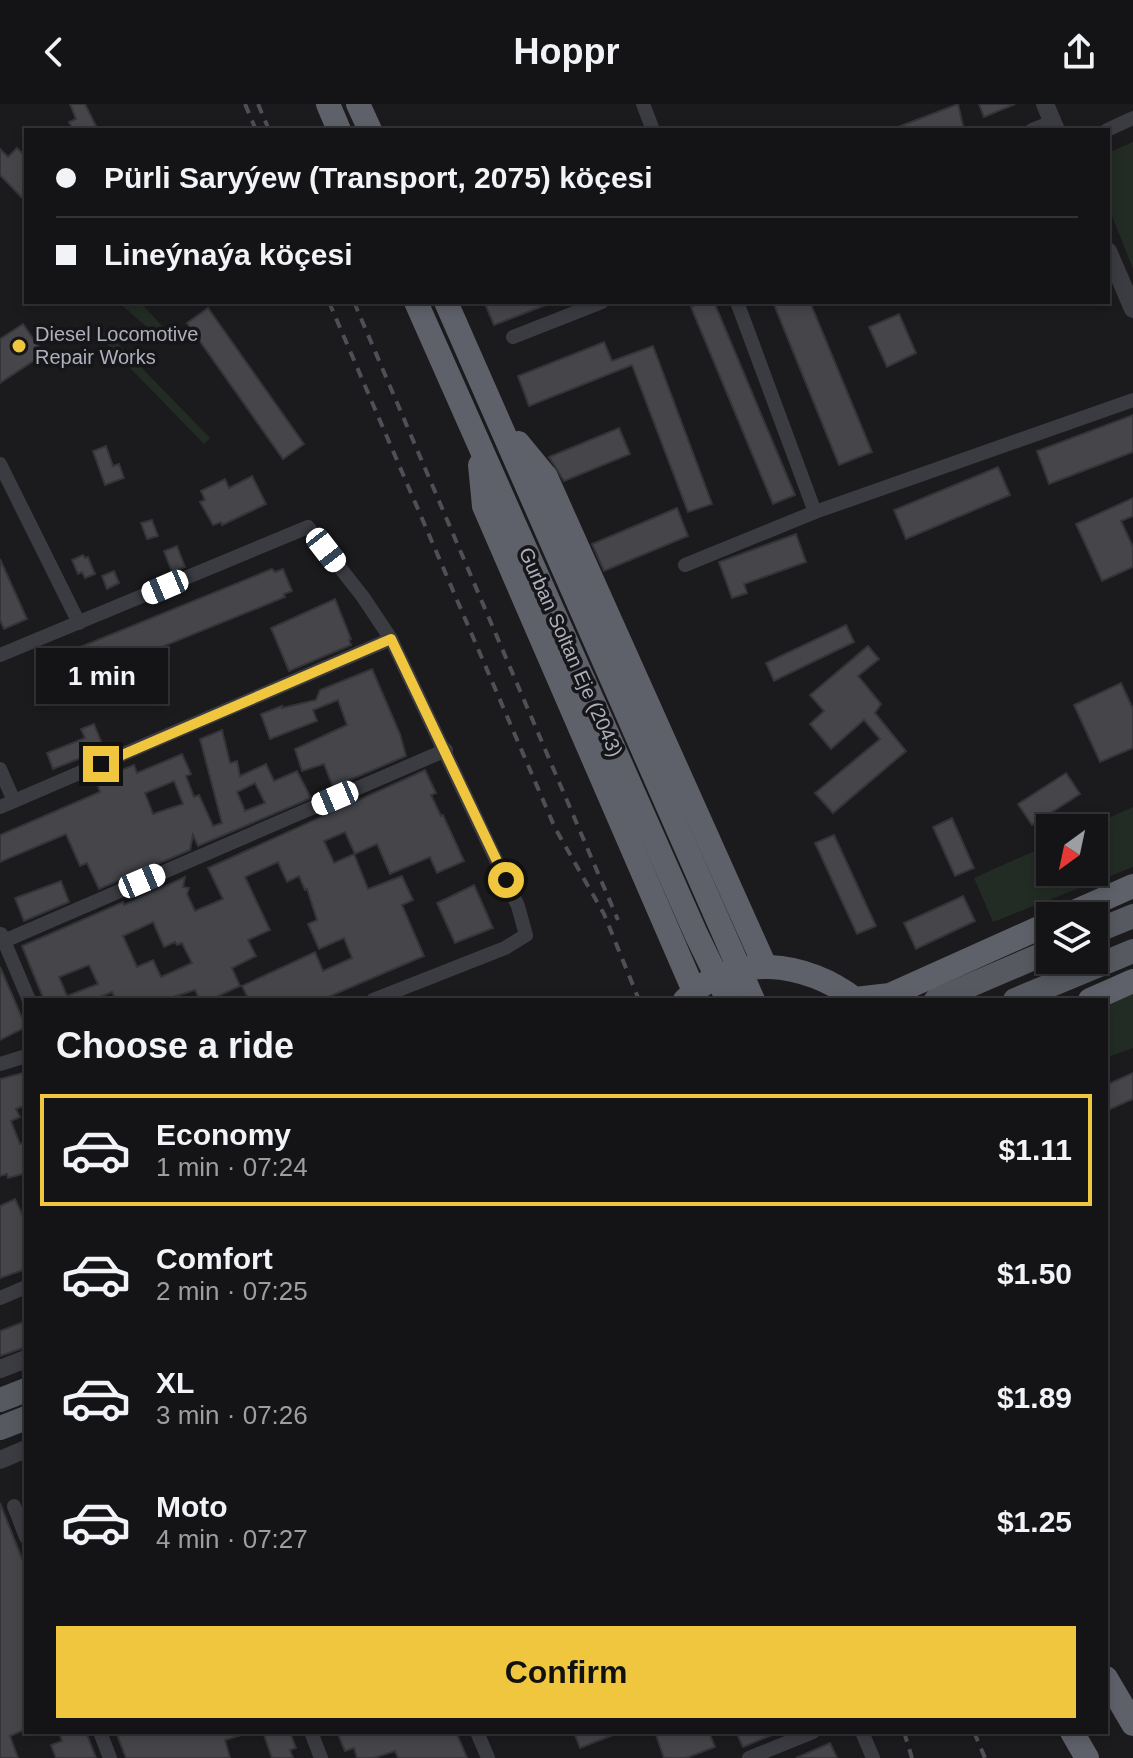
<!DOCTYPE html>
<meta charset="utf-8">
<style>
:root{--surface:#141416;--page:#1d1d1f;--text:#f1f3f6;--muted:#9d9ea1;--line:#333335;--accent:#f0c63f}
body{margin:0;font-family:Arial,sans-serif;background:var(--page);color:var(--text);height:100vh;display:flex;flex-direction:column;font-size:30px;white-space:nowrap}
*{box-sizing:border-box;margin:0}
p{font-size:26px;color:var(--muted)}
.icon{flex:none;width:44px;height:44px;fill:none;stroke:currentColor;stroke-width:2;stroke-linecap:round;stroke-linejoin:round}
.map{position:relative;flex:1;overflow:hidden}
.sheet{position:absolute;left:24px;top:894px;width:1084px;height:736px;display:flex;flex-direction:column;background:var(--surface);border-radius:0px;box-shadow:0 4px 12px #0003,0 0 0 2px var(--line)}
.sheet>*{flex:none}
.banner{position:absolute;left:24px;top:24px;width:1086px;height:176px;border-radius:0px;box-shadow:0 4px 12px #0003,0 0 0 2px var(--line);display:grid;align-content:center;height:176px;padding:0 32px;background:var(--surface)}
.needle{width:52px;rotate:213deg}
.controls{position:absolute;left:1036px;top:710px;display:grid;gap:16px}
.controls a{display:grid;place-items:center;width:72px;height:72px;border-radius:0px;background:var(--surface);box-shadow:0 4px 12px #0003,0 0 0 2px var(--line);font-size:40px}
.end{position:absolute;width:36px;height:36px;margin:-18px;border:10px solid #f0c63f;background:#111;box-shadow:0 0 0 4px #111}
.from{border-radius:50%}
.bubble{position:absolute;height:56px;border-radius:0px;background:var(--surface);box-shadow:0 4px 12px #0003,0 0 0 2px var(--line);font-size:26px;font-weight:700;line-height:56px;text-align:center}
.car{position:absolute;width:24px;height:48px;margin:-24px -12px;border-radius:10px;box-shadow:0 0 6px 2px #0007;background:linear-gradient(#fff 24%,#345 0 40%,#fff 0 76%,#345 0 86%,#fff 0)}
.banner b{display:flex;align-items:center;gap:28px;height:76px;font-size:30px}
.banner b+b{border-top:2px solid var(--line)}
.banner i{width:20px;height:20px;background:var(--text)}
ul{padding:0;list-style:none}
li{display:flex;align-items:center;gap:24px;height:112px;margin:0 16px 12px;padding:0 16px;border:4px solid transparent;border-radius:0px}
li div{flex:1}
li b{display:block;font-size:30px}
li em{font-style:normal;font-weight:700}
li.current{border-color:var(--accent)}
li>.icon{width:72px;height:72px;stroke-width:1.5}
h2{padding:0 32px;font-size:36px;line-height:96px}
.button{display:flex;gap:16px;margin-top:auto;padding:16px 32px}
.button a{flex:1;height:92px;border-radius:0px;background:var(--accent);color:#111;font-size:32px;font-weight:700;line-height:92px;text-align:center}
header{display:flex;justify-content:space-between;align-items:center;height:104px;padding:0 32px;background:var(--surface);font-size:36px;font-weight:700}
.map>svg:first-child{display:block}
.green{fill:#222b24}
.building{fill:#45454a;stroke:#353439;stroke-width:2;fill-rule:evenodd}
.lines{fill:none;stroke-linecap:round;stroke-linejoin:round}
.minor{stroke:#3b3c42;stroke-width:14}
.tertiary{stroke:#3b3c42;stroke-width:18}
.primary{stroke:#575961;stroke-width:24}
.trunk{stroke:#5f616a;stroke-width:24}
.rail{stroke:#4e5057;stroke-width:4;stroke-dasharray:10 8;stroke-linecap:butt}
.trunk-bridge{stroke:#5f616a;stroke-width:24}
.route{stroke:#f0c63f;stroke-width:10}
.poi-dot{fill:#f0c63f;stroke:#161518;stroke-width:3}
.labels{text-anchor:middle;stroke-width:7;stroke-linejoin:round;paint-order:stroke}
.poi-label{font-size:20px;fill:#adb0bc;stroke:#161518;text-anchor:start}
.street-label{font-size:20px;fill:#adb0bc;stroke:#161518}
</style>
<header><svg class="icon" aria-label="back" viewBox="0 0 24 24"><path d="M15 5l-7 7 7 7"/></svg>Hoppr<svg class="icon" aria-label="share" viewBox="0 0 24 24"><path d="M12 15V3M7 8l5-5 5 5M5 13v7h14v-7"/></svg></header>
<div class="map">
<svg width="1133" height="1654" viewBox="0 0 1133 1654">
<rect width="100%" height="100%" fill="#1b1a1d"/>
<!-- green -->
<g class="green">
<polygon points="1133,38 1133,165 1108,102 1108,49"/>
<polygon points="118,198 140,198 163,223 155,230"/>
<polygon points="106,227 210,334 204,340 100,233"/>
<polygon points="1133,703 1133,763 993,818 974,774 1050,740 1050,768 1094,768 1094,724 1086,724"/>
<polygon points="1133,887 1133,944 1106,954 1106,899"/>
</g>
<!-- building -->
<g class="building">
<polygon points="70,0 85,0 98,26 73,26 69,18 76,15"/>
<polygon points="958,0 964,26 894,26 893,25"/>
<polygon points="979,0 1015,0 984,13"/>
<polygon points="17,44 26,53 26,98 0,71 0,45 8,53"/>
<polygon points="484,198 551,198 551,199 494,221"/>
<polygon points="703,198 714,198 795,391 773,400 691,203"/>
<polygon points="773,198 810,198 872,348 839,361"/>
<polygon points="208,204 304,340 283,355 187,219"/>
<polygon points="899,210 916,249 887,263 869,223"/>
<polygon points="23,220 44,250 0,279 0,235"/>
<polygon points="604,238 612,257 653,242 712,400 688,408 632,261 529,302 518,272"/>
<polygon points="1133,311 1133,348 1049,380 1037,347"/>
<polygon points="619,324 630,350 564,377 549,353"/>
<polygon points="106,342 113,362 119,360 124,374 105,381 93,347"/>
<polygon points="998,363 1010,391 906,435 894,406"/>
<polygon points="252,372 266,400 222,421 221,418 213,421 200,398 205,396 201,387 225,375 229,384"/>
<polygon points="1133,394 1133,412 1121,417 1133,443 1133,463 1102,477 1076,420"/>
<polygon points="677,404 688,432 604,467 592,440"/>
<polygon points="152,416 158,432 147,435 141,419"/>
<polygon points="796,430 806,458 744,480 747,489 732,494 719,458"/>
<polygon points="177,442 185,463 172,468 164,447"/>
<polygon points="83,451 85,454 88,453 95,470 85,474 82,468 78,470 72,456"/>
<polygon points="0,455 27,515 4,525 0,516"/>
<polygon points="272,465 275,468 283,465 292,487 284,490 285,493 53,587 51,584 45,586 36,565 43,562 41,559"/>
<polygon points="114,467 119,479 107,485 102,472"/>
<polygon points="335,495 351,535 349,536 351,541 289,567 271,524"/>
<polygon points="846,521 854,538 774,577 766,559"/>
<polygon points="868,542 879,555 858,572 881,600 875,609 906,647 833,709 815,689 880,635 864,616 831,645 810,620 824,607 810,591"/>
<polygon points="372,565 400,630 406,652 333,683 324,660 302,667 295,645 347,621 338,596 313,606 317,617 270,635 261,610 282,602 282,604 316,596 320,586"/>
<polygon points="1121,579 1133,605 1133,644 1100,658 1074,601"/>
<polygon points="94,620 104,645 53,665 47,649 85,634 81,625"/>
<path d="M222,626L230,659L237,657L240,672L266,660L274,677L297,667L311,694L198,742L193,731L190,746L99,785L87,759L80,762L66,730L0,758V731L100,688L96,676L134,661L137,669L182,650L191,670L186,672L194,693L199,691L213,722L222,719L200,635ZM174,677L183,700L153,710L145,689ZM255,679L265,699L245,707L237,688Z"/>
<path d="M425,666L436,689L431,691L441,712L443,711L464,757L437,769L430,753L390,770L377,740L355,750L345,728L324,737L334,759L354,750L368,785L402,772L413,796L402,801L424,852L321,896H249L242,882L315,848L323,867L352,854L344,834L319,845L308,820L317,816L307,785L305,786L299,772L287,778L278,758L245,773L270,826L248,836L256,852L232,864L240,882L218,892L220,896H200L195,886L163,896H116L112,888L92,896H44L22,842L123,798L124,801L185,773L183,783L189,784L187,790L195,807L223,795L208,764ZM153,818L164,843L175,838L177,841L182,839L192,859L161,873L153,856L137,863L123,832ZM89,861L98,880L67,892L59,873Z"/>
<polygon points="1066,669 1080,690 1032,721 1018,700"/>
<polygon points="952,714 974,764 955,772 933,723"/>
<polygon points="834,731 876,822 857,830 815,739"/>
<polygon points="61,777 69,798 24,817 15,794"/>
<polygon points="474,781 493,824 455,839 437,799"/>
<polygon points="963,792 975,817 916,845 904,819"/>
<polygon points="0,863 26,923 0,936"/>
<polygon points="26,968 26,1001 16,1005 20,1013 11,1017 20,1040 26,1038 26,1069 8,1074 7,1070 0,1072 0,975"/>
<polygon points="1133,969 1133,995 1106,1007 1106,981"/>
<polygon points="15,1095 26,1118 26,1165 0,1174 0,1102"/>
<polygon points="26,1217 26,1243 0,1252 0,1227"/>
<polygon points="0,1399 26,1465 26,1625 10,1632 18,1654 0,1654"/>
<polygon points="59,1628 86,1628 96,1654 56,1654 51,1641 62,1637"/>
<polygon points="116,1628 244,1628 245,1630 225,1636 230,1654 126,1654"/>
<polygon points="263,1628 290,1628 296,1644 290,1646 293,1654 272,1654"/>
<polygon points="337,1628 456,1628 467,1654 398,1654 395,1647 374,1654 357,1654 354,1644 345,1647"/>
<polygon points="574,1628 618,1628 618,1629 580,1644"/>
<polygon points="655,1628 709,1628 715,1643 686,1654 664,1654"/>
<polygon points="736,1628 779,1628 743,1643"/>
<polygon points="830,1639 837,1654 796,1654"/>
</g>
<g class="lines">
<!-- minor -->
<g class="minor">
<polyline points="643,0 653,26"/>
<polyline points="1032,26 1052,18"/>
<polyline points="1107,26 1133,14"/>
<polyline points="737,198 815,408"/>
<polyline points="513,233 602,198"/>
<polyline points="0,360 79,519"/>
<polyline points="685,461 815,408 1133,296"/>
<polyline points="0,551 308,423 363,493 391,535 518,802 526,831 505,844 373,896"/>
<polyline points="0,665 14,697"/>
<polyline points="0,703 391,535"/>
<polyline points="1,830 29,896"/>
<polyline points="4,837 446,646"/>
<polyline points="0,960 26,952"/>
<polyline points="0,1194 26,1183"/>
<polyline points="14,1402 26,1433"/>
<polyline points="100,1628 110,1654"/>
<polyline points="311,1628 321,1654"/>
<polyline points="477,1628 488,1654"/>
<polyline points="862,1628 873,1654"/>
<polyline points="749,1654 813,1628"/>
</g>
<!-- tertiary -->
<g class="tertiary">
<polyline points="1045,0 1056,26"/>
<polyline points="1108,147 1133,205"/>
<polyline points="0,1265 26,1255"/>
<polyline points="0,1356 26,1345"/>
</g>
<!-- primary -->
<g class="primary">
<polyline points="1094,828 1133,812"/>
<polyline points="936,896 1050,847"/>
<polyline points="1015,896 1133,847"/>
<polyline points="0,1296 26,1286"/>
<polyline points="0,1324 26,1314"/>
</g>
<!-- trunk -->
<g class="trunk">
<polyline points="328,0 339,26"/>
<polyline points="358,0 370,26"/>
<polyline points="416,198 696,830 728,896"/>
<polyline points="446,198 753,896"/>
<polyline points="518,339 546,373 765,862"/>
<polyline points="480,361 484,402 694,887"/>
<polyline points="1065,812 1133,782"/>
<polyline points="855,895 890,891 1050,819"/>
<polyline points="1090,896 1133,877"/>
<polyline points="1106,1574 1133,1620"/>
<polyline points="1072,1628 1087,1654"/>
</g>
<!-- rail -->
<g class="rail">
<polyline points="245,0 256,26"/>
<polyline points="258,0 269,26"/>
<polyline points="329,198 555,724 604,810 639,896"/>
<polyline points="354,198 618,816"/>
<polyline points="904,1628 912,1654"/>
<polyline points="974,1628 985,1654"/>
</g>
<!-- trunk-bridge -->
<path class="trunk-bridge" d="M685,896C732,847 807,857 856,896"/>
</g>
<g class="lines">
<!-- route -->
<polyline class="route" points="101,660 391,535 506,776"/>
</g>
<!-- markers -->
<circle class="poi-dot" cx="19" cy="242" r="8"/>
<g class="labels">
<!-- poi labels -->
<g class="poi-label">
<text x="35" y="237">Diesel Locomotive<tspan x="35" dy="23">Repair Works</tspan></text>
</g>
<!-- street labels -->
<g class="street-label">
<text transform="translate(571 548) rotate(66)" y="7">Gurban Soltan Eje (2043)</text>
</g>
</g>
</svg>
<div class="controls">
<a><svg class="needle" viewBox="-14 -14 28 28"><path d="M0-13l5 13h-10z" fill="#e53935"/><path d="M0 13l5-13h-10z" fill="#9d9ea1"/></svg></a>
<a><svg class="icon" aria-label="layers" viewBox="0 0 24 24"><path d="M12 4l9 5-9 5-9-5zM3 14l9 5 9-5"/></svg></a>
</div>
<i class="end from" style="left:506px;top:776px"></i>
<i class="end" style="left:101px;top:660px"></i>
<div class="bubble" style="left:36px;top:544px;width:132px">1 min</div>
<i class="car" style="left:326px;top:446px;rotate:142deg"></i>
<i class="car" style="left:165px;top:483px;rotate:247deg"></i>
<i class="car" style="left:335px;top:694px;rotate:247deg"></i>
<i class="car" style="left:142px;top:777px;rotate:67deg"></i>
<div class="banner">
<b><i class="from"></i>Pürli Saryýew (Transport, 2075) köçesi</b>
<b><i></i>Lineýnaýa köçesi</b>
</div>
<section class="sheet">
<h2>Choose a ride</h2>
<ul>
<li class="current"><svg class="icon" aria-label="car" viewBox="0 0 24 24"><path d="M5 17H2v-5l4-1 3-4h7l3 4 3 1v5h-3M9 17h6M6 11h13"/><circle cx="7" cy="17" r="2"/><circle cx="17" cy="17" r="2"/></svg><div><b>Economy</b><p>1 min · 07:24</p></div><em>$1.11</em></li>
<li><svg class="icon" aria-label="car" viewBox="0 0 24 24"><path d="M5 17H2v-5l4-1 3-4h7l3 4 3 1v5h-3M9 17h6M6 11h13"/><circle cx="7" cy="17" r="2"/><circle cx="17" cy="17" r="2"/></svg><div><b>Comfort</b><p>2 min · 07:25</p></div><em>$1.50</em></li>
<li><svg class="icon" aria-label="car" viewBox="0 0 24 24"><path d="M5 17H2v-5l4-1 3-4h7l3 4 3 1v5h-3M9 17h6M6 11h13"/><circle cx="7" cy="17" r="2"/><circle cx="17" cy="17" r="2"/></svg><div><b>XL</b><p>3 min · 07:26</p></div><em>$1.89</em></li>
<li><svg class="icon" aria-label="car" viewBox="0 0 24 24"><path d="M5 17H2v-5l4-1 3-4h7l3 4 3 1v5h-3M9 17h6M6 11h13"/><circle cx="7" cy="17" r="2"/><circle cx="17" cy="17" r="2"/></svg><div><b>Moto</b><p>4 min · 07:27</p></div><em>$1.25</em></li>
</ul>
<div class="button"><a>Confirm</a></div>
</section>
</div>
